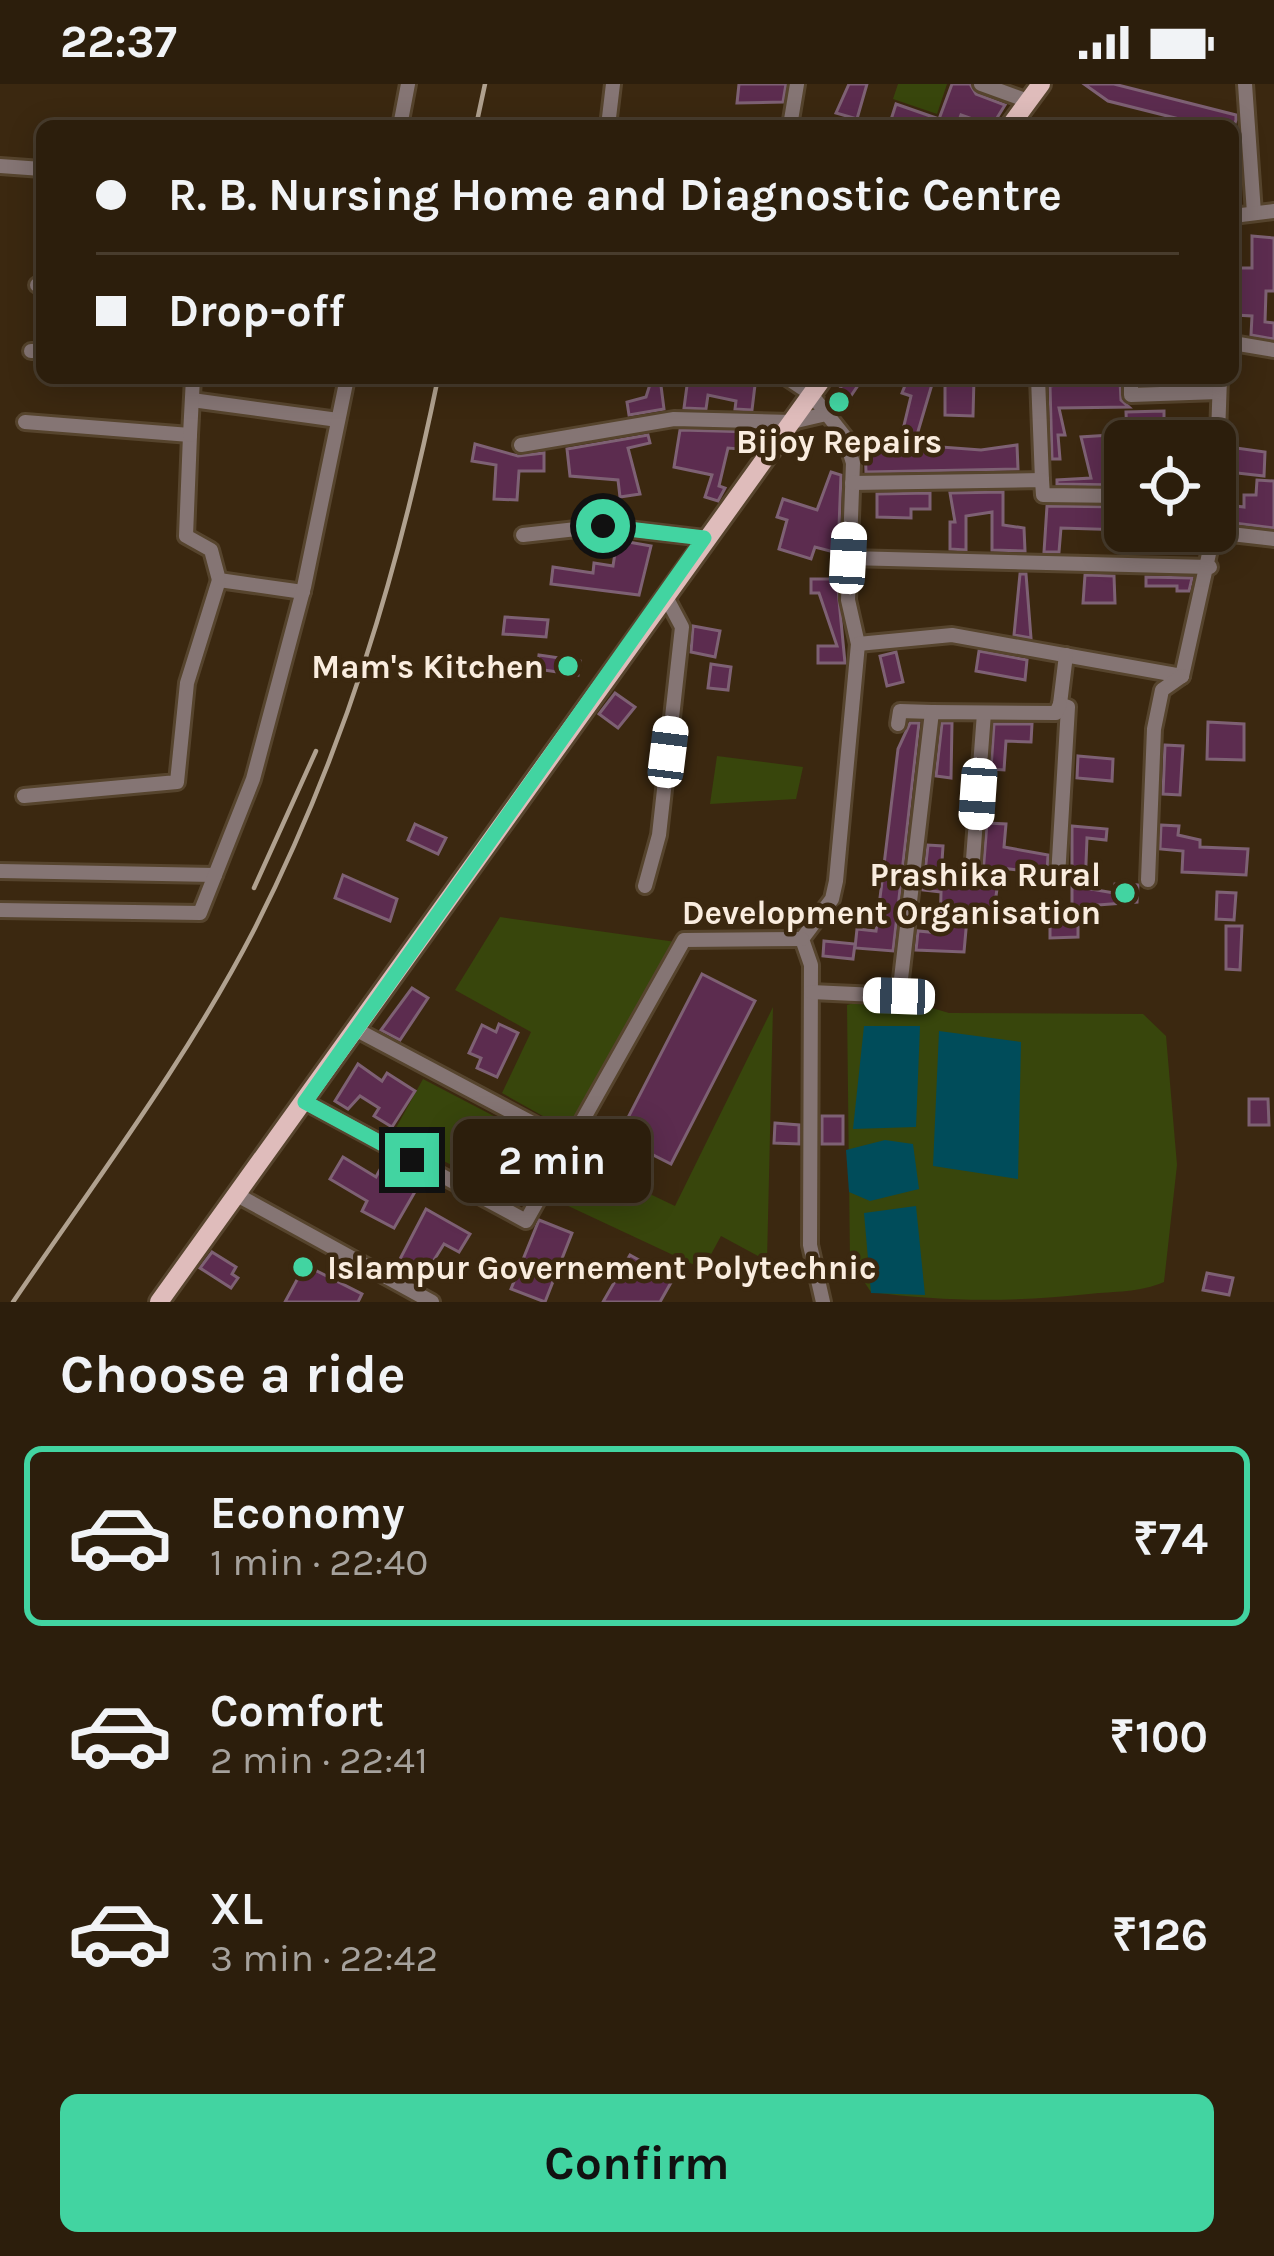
<!DOCTYPE html>
<meta charset="utf-8">
<style>
:root{--surface:#2c1e0c;--page:#342715;--text:#f1f3f6;--muted:#a6a29d;--line:#483c2d;--accent:#42d4a1}
body{margin:0;font-family:Karla,sans-serif;background:var(--page);color:var(--text);height:100vh;display:flex;flex-direction:column;font-size:45px;white-space:nowrap}
*{box-sizing:border-box;margin:0}
p{font-size:39px;color:var(--muted)}
.icon{flex:none;width:66px;height:66px;fill:none;stroke:currentColor;stroke-width:2;stroke-linecap:round;stroke-linejoin:round}
.map{position:relative;height:1218px;overflow:hidden}
.sheet{display:flex;flex-direction:column;background:var(--surface);flex:1}
.sheet>*{flex:none}
.hud{position:absolute;left:36px;top:36px;width:1203px;height:264px;border-radius:18px;box-shadow:0 6px 30px #0003,0 0 0 3px var(--line);display:grid;align-content:center;height:264px;padding:0 60px;background:var(--surface)}
.buttons{position:absolute;left:1104px;top:336px;display:grid;gap:24px}
.buttons a{display:grid;place-items:center;width:132px;height:132px;border-radius:18px;background:var(--surface);box-shadow:0 6px 30px #0003,0 0 0 3px var(--line);font-size:60px}
.end{position:absolute;width:54px;height:54px;margin:-27px;border:15px solid #42d4a1;background:#111;box-shadow:0 0 0 6px #111}
.from{border-radius:50%}
.bubble{position:absolute;height:84px;border-radius:18px;background:var(--surface);box-shadow:0 6px 30px #0003,0 0 0 3px var(--line);font-size:39px;font-weight:700;line-height:84px;text-align:center}
.car{position:absolute;width:36px;height:72px;margin:-36px -18px;border-radius:15px;box-shadow:0 0 9px 3px #0007;background:linear-gradient(#fff 24%,#345 0 40%,#fff 0 76%,#345 0 86%,#fff 0)}
.hud b{display:flex;align-items:center;gap:42px;height:114px;font-size:45px}
.hud b+b{border-top:3px solid var(--line)}
.hud i{width:30px;height:30px;background:var(--text)}
ul{padding:0;list-style:none}
li{display:flex;align-items:center;gap:36px;height:180px;margin:0 24px 18px;padding:0 36px;border:6px solid transparent;border-radius:18px}
li div{flex:1}
li b{display:block;font-size:45px}
li em{font-style:normal;font-weight:700}
li.current{border-color:var(--accent)}
li>.icon{width:108px;height:108px;stroke-width:1.5}
h2{padding:0 60px;font-size:54px;line-height:144px}
.cta{display:flex;gap:24px;margin-top:auto;padding:24px 60px}
.cta a{flex:1;height:138px;border-radius:18px;background:var(--accent);color:#111;font-size:48px;font-weight:700;line-height:138px;text-align:center}
.status{display:flex;justify-content:space-between;align-items:center;height:84px;padding:0 60px;background:var(--surface);direction:ltr}
.status svg{height:33px;fill:currentColor}
.map>svg:first-child{display:block}
.green{fill:#38460c}
.water{fill:#004c5a}
.building{fill:#5c2c4f;stroke:#7e6174;stroke-width:3}
.lines{fill:none;stroke-linecap:round;stroke-linejoin:round}
.minor-casing{stroke:#56442d;stroke-width:20}
.major-casing{stroke:#56442d;stroke-width:24}
.minor{stroke:#857574;stroke-width:14}
.major{stroke:#dfbcbb;stroke-width:18}
.rail{stroke:#b0a18f;stroke-width:4.5}
.route{stroke:#42d4a1;stroke-width:15}
.poi-dot{fill:#42d4a1;stroke:#3b2810;stroke-width:4.5}
.labels{text-anchor:middle;stroke-width:9;stroke-linejoin:round;paint-order:stroke}
.poi-label{font-size:33px;font-weight:bold;fill:#faeddf;stroke:#3b2810;text-anchor:end}
</style>
<div class="status"><b>22:37</b><svg viewBox="0 0 49 12"><path d="M0 12V9h3v3zM5 12V6h3v6zM10 12V3h3v9zM15 12V0h3v12zM26 1h20v11H26zM47 4h2v5h-2z"/></svg></div>
<div class="map">
<svg width="1274" height="1218" viewBox="0 0 1274 1218">
<rect width="100%" height="100%" fill="#3b2810"/>
<!-- green -->
<g class="green">
<polygon points="898,0 947,0 937,30 893,15"/>
<polygon points="717,672 803,683 796,715 710,720"/>
<polygon points="500,833 676,858 573,1049 502,1009 531,948 455,906"/>
<path d="M885,910L949,929L1143,930L1166,952L1177,1081L1164,1198C1138,1209 1116,1207 1089,1210C1016,1218 944,1218 871,1208L850,1177L847,921Z"/>
<polygon points="773,923 767,1177 721,1152 703,1185 549,1113 568,1079 604,1097 610,1091 675,1122"/>
<polygon points="423,995 553,1063 525,1118 392,1051"/>
</g>
<!-- water -->
<g class="water">
<polygon points="864,942 920,942 916,1043 853,1045"/>
<polygon points="939,947 1021,958 1018,1095 933,1082"/>
<polygon points="885,1056 913,1060 919,1105 870,1117 849,1108 846,1066"/>
<polygon points="916,1122 925,1211 871,1209 864,1129"/>
</g>
<!-- building -->
<g class="building">
<polygon points="739,0 786,0 783,18 737,19"/>
<polygon points="849,0 867,0 857,35 836,29"/>
<polygon points="952,0 970,0 976,10 1005,21 992,42 961,31 957,42 889,42 896,20 939,35"/>
<polygon points="1084,0 1114,0 1236,31 1236,36 1234,42 1207,42 1108,17"/>
<polygon points="1252,152 1274,154 1274,207 1266,207 1265,238 1274,239 1274,255 1251,251 1252,232 1235,231 1238,184 1252,184"/>
<polygon points="652,294 660,294 664,325 629,331 627,318 646,313"/>
<polygon points="688,294 730,294 755,301 752,326 735,325 736,317 708,311 706,325 684,324"/>
<polygon points="847,294 863,294 840,328 831,318"/>
<polygon points="908,294 933,297 914,361 981,366 1017,361 1018,385 866,388 865,360 900,358 911,312 902,309"/>
<polygon points="945,294 974,294 973,332 945,331"/>
<polygon points="1085,297 1120,297 1121,316 1129,323 1059,324 1065,351 1058,351 1060,375 1052,375 1050,302"/>
<polygon points="1164,327 1164,348 1184,350 1184,357 1127,357 1126,328"/>
<polygon points="680,346 753,348 752,366 728,364 719,402 725,404 718,417 705,413 712,391 674,383"/>
<polygon points="1125,350 1125,371 1117,371 1121,401 1057,400 1057,396 1091,394 1081,353"/>
<polygon points="648,351 650,359 628,364 640,410 620,413 618,396 570,392 567,365"/>
<polygon points="475,360 518,372 544,369 544,387 519,387 517,416 494,415 496,381 472,377"/>
<polygon points="1229,363 1265,368 1264,392 1228,388"/>
<polygon points="831,388 841,391 838,469 815,463 811,475 779,465 787,436 777,433 783,415 817,426"/>
<polygon points="1257,396 1274,397 1274,444 1226,438 1227,421 1244,423 1244,411 1256,411"/>
<polygon points="1003,408 1003,441 1024,444 1025,467 992,466 992,428 966,432 966,466 950,465 950,438 955,438 950,409"/>
<polygon points="930,409 930,425 911,425 911,434 877,433 877,410"/>
<polygon points="1047,422 1125,423 1125,446 1061,444 1059,468 1044,468"/>
<polygon points="617,456 651,462 639,511 551,500 553,483 593,489 594,479 613,482"/>
<polygon points="1020,490 1026,490 1031,554 1014,551"/>
<polygon points="1085,491 1114,492 1115,519 1083,519"/>
<polygon points="1146,493 1192,494 1189,507 1177,507 1177,502 1146,502"/>
<polygon points="811,495 837,495 845,579 818,579 818,562 837,562 819,509 811,509"/>
<polygon points="505,533 548,536 546,553 503,550"/>
<polygon points="693,542 720,547 715,573 691,568"/>
<polygon points="979,567 1027,576 1025,596 976,587"/>
<polygon points="896,568 903,598 887,602 880,572"/>
<polygon points="539,571 580,577 578,591 537,585"/>
<polygon points="711,580 731,583 728,606 708,604"/>
<polygon points="615,609 635,623 618,644 599,630"/>
<polygon points="1208,638 1244,640 1244,676 1207,675"/>
<polygon points="910,639 919,639 893,867 855,864 857,845 876,847 898,665"/>
<polygon points="942,639 952,639 951,694 936,692"/>
<polygon points="994,640 1032,640 1031,658 1006,657 1004,686 991,685"/>
<polygon points="1165,661 1183,662 1180,711 1163,710"/>
<polygon points="1078,672 1113,675 1112,697 1077,694"/>
<polygon points="987,739 1006,740 1004,763 1048,771 1047,789 1000,784 994,826 968,823 964,868 916,866 918,847 940,849 941,808 923,806 928,761 943,762 941,793 976,800 983,790"/>
<polygon points="415,740 446,754 438,770 408,756"/>
<polygon points="1161,741 1179,742 1178,751 1200,756 1200,763 1248,765 1246,791 1182,788 1183,767 1160,765"/>
<polygon points="1072,742 1107,745 1106,756 1087,754 1085,804 1114,809 1115,800 1138,801 1137,818 1072,823"/>
<polygon points="343,791 397,815 390,837 335,814"/>
<polygon points="1217,808 1236,809 1234,836 1216,835"/>
<polygon points="1078,827 1078,853 1050,854 1050,828"/>
<polygon points="1226,842 1242,842 1240,886 1226,885"/>
<polygon points="824,857 855,860 853,875 823,872"/>
<polygon points="702,890 755,917 671,1080 618,1053"/>
<polygon points="412,904 428,914 400,956 381,946"/>
<polygon points="499,940 518,949 497,993 477,984 481,974 469,969 482,941 496,948"/>
<polygon points="358,980 382,997 387,989 415,1007 392,1043 374,1032 379,1024 360,1012 348,1025 335,1017"/>
<polygon points="1249,1015 1268,1015 1269,1041 1249,1041"/>
<rect x="822" y="1032" width="21" height="28"/>
<polygon points="775,1039 799,1041 799,1060 774,1059"/>
<polygon points="343,1073 376,1093 384,1078 420,1099 394,1144 362,1127 367,1117 330,1095"/>
<polygon points="426,1125 470,1150 459,1168 444,1160 424,1192 399,1177"/>
<polygon points="539,1136 572,1149 545,1218 511,1205"/>
<polygon points="212,1168 236,1183 232,1190 238,1194 231,1204 200,1184"/>
<polygon points="630,1171 673,1195 660,1218 603,1218"/>
<polygon points="305,1181 362,1210 358,1218 285,1218"/>
<polygon points="1207,1189 1233,1194 1229,1211 1203,1206"/>
</g>
<g class="lines">
<defs>
<g id="minor">
<polyline points="981,0 1028,17"/>
<polyline points="1245,0 1254,129"/>
<polyline points="400,42 408,0"/>
<polyline points="608,42 613,0"/>
<polyline points="790,42 797,0"/>
<polyline points="0,82 42,85"/>
<polyline points="1233,132 1274,127"/>
<polyline points="37,201 42,201"/>
<polyline points="1233,259 1274,266"/>
<polyline points="31,267 42,267"/>
<polyline points="787,294 811,310 845,353 853,379 848,516 858,560 836,797 832,815 802,855 811,881 810,1161 823,1218"/>
<polyline points="1038,294 1042,396"/>
<polyline points="1131,294 1131,311 1219,308"/>
<polyline points="192,316 338,336"/>
<polyline points="25,338 190,351 186,452 211,466 219,496 303,508"/>
<polyline points="190,351 193,294"/>
<polyline points="521,361 674,335 792,338 822,331"/>
<polyline points="852,399 1042,396 1043,411 1125,412"/>
<polyline points="1215,436 1220,294"/>
<polyline points="1214,448 1274,455"/>
<polyline points="523,451 603,442 704,454"/>
<polyline points="848,474 1210,483"/>
<polyline points="858,560 952,551 1182,592"/>
<polyline points="1182,592 1214,447"/>
<polyline points="898,640 900,627 932,628"/>
<polyline points="24,712 177,698 187,599 219,496"/>
<polyline points="0,787 215,791"/>
<polyline points="972,789 984,629"/>
<polyline points="1058,793 1068,623 1060,620 1066,571"/>
<polyline points="1148,796 1154,645 1162,606 1182,592"/>
<polyline points="645,802 659,751 682,543 665,511"/>
<polyline points="0,826 200,829 253,695 304,503 347,294"/>
<polyline points="811,908 899,912 932,628 1056,629 1060,620"/>
<polyline points="357,946 572,1060"/>
<polyline points="305,1018 526,1137 684,856 802,855"/>
<polyline points="239,1112 432,1218"/>
</g>
<g id="major">
<polyline points="1010,42 1041,0"/>
<polyline points="159,1218 823,294"/>
</g>
</defs>
<!-- minor casing -->
<use href="#minor" class="minor-casing"/>
<!-- major casing -->
<use href="#major" class="major-casing"/>
<!-- minor -->
<use href="#minor" class="minor"/>
<!-- major -->
<use href="#major" class="major"/>
<!-- rail -->
<g class="rail">
<polyline points="476,42 485,0"/>
<polyline points="254,804 316,667"/>
<path d="M13,1218C96,1096 187,976 255,844C345,666 398,489 438,294"/>
</g>
</g>
<g class="lines">
<!-- route -->
<polyline class="route" points="412,1076 305,1018 704,454 603,442"/>
</g>
<!-- markers -->
<g class="poi-dot">
<circle cx="839" cy="318" r="12"/>
<circle cx="568" cy="582" r="12"/>
<circle cx="1125" cy="809" r="12"/>
<circle cx="303" cy="1183" r="12"/>
</g>
<g class="labels">
<!-- poi labels -->
<g class="poi-label">
<text x="839" y="369" text-anchor="middle">Bijoy Repairs</text>
<text x="544" y="594">Mam's Kitchen</text>
<text x="1101" y="802">Prashika Rural<tspan x="1101" dy="38">Development Organisation</tspan></text>
<text x="327" y="1195" text-anchor="start">Islampur Governement Polytechnic</text>
</g>
</g>
</svg>
<div class="buttons">
<a><svg class="icon" aria-label="locate" viewBox="0 0 24 24"><circle cx="12" cy="12" r="6"/><path d="M12 2v4M12 18v4M2 12h4M18 12h4"/></svg></a>
</div>
<i class="end from" style="left:603px;top:442px"></i>
<i class="end" style="left:412px;top:1076px"></i>
<div class="bubble" style="left:453px;top:1035px;width:198px">2 min</div>
<i class="car" style="left:848px;top:474px;rotate:3deg"></i>
<i class="car" style="left:668px;top:668px;rotate:7deg"></i>
<i class="car" style="left:978px;top:710px;rotate:184deg"></i>
<i class="car" style="left:899px;top:912px;rotate:272deg"></i>
<div class="hud">
<b><i class="from"></i>R. B. Nursing Home and Diagnostic Centre</b>
<b><i></i>Drop-off</b>
</div>
</div>
<section class="sheet">
<h2>Choose a ride</h2>
<ul>
<li class="current"><svg class="icon" aria-label="car" viewBox="0 0 24 24"><path d="M5 17H2v-5l4-1 3-4h7l3 4 3 1v5h-3M9 17h6M6 11h13"/><circle cx="7" cy="17" r="2"/><circle cx="17" cy="17" r="2"/></svg><div><b>Economy</b><p>1 min · 22:40</p></div><em>₹74</em></li>
<li><svg class="icon" aria-label="car" viewBox="0 0 24 24"><path d="M5 17H2v-5l4-1 3-4h7l3 4 3 1v5h-3M9 17h6M6 11h13"/><circle cx="7" cy="17" r="2"/><circle cx="17" cy="17" r="2"/></svg><div><b>Comfort</b><p>2 min · 22:41</p></div><em>₹100</em></li>
<li><svg class="icon" aria-label="car" viewBox="0 0 24 24"><path d="M5 17H2v-5l4-1 3-4h7l3 4 3 1v5h-3M9 17h6M6 11h13"/><circle cx="7" cy="17" r="2"/><circle cx="17" cy="17" r="2"/></svg><div><b>XL</b><p>3 min · 22:42</p></div><em>₹126</em></li>
</ul>
<div class="cta"><a>Confirm</a></div>
</section>
